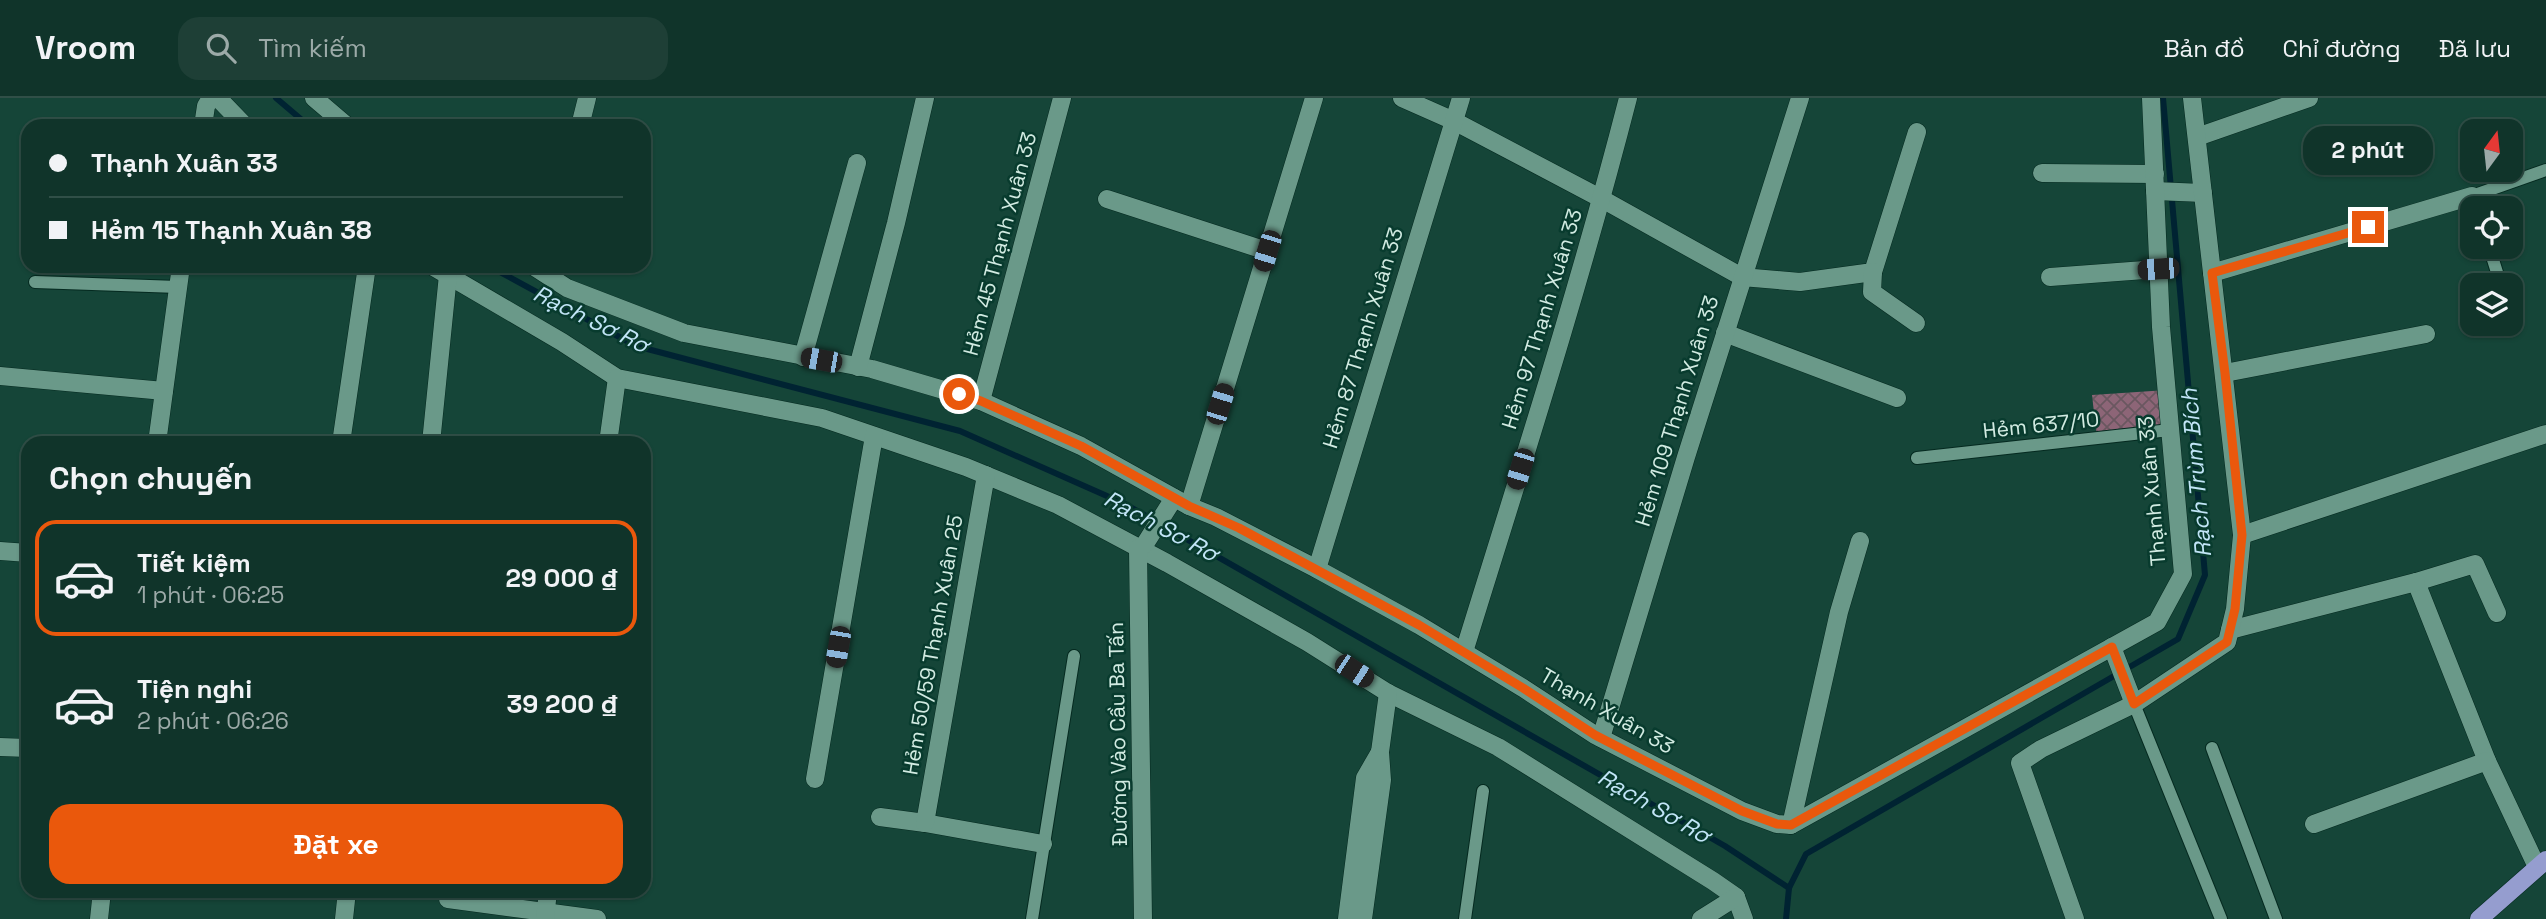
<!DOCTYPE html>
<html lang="vi">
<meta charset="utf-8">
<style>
:root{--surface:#10342a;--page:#1e3f36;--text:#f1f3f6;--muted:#9caaa8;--line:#304f47;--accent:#ea580c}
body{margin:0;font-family:"Space Grotesk",sans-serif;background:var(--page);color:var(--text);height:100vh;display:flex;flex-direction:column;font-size:26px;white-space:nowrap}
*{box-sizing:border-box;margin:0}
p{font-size:23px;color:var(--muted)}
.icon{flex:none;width:38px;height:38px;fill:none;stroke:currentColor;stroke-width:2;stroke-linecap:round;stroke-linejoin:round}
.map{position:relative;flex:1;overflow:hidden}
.drawer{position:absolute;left:21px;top:338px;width:630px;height:462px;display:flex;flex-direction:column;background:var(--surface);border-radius:21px;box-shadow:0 2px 5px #0004,0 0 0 2px var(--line)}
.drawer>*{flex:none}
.guide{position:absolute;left:21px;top:21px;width:630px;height:154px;border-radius:21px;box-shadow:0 2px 5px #0004,0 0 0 2px var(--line);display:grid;align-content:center;height:154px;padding:0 28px;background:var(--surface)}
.needle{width:46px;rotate:15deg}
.fabs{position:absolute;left:2460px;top:21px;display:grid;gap:14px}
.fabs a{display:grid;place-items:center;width:63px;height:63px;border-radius:14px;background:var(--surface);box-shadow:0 2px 5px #0004,0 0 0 2px var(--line);font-size:35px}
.end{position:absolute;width:32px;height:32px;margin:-16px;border:9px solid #ea580c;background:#fff;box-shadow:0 0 0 4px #fff}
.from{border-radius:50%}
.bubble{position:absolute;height:49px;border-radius:21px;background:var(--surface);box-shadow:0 2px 5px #0004,0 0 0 2px var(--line);font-size:23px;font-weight:800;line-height:49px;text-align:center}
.car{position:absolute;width:21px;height:42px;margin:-21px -10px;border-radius:9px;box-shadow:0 0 5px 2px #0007;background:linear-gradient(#222 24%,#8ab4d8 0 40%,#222 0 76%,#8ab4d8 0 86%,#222 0)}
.guide b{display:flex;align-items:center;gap:24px;height:66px;font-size:26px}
.guide b+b{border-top:2px solid var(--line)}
.guide i{width:18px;height:18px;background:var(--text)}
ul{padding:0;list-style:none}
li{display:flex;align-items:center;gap:21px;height:116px;margin:0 14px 10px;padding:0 14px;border:4px solid transparent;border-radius:21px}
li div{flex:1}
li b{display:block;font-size:26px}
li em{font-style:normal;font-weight:800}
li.on{border-color:var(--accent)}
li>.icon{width:63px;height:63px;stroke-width:1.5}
h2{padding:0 28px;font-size:32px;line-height:84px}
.action{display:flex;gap:14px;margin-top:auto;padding:14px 28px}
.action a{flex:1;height:80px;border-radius:21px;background:var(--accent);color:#fff;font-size:28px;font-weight:800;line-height:80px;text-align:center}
header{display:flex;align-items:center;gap:42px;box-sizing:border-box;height:98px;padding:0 35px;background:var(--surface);border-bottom:2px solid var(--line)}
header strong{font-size:33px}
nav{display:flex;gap:38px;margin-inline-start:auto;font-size:24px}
.search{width:490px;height:63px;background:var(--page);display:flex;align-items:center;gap:18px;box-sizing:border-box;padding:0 24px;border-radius:21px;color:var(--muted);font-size:26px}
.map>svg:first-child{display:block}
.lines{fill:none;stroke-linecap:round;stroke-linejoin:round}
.stream{stroke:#002332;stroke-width:6}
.building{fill:url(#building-cross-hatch)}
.lane-casing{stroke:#052a20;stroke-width:14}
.street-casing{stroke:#052a20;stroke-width:19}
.primary-casing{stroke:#052a20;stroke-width:19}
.lane{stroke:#6a9989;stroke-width:12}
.street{stroke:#6a9989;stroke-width:18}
.primary{stroke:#959dcf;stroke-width:18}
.route{stroke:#ea580c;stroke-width:9}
.labels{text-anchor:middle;stroke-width:5;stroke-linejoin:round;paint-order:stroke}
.street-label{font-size:21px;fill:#d2ebe2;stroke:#083b2e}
.water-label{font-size:23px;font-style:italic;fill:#c2e5f7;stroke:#083b2e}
</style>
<header>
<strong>Vroom</strong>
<div class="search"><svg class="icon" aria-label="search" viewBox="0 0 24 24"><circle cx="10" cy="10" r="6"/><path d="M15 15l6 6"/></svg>Tìm kiếm</div>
<nav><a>Bản đồ</a><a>Chỉ đường</a><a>Đã lưu</a></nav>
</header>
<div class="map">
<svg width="2546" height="821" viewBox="0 0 2546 821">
<defs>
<pattern id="building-cross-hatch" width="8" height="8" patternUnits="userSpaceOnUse" patternTransform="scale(1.75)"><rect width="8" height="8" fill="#8d6577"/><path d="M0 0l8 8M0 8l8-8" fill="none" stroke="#6a5760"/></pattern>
</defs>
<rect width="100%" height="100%" fill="#154538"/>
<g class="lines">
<!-- stream -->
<g class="stream">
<polyline points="276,0 309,28"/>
<polyline points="489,168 636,248 960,333 1125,406 1725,748 1789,790"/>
<polyline points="1786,821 1789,790 1806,756 2178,541 2205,477 2163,0"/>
</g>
</g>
<!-- building -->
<polygon class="building" points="2167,292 2170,332 2097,341 2092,297"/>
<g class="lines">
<defs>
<g id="lane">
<polyline points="2476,110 2472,98 2546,72"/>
<polyline points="2489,149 2501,187"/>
<polyline points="35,184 178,189"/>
<polyline points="1917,360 2170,332"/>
<polyline points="2134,606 2221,821"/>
<polyline points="2212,650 2276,821"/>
<polyline points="1032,821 1074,558"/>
<polyline points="1465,821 1483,693"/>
</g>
<g id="street">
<polyline points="218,0 245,28"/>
<polyline points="314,0 347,28"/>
<polyline points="1402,0 1454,23 1602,101 1742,179 1800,184 1873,174 1917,34"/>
<polyline points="203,28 206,8 211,0"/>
<polyline points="580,28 587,0"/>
<polyline points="2197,39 2309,0"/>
<polyline points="2042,75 2155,76"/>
<polyline points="2155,93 2203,95"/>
<polyline points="1107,101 1267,153"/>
<polyline points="432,168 562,244 617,280 822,320 966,369 1058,407 1167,465 1307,544 1388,595 1498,649 1713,783 1736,799 1744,821"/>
<polyline points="533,168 567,190 684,235 872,271 981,303 1081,348 1189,408 1216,419 1317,471 1419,527 1523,590 1595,637 1742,713 1777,726 1791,727 2157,524 2183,476 2161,229 2151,0"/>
<polyline points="1873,174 1872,194 1916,225"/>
<polyline points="2212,175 2472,98"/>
<polyline points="2050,179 2158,171"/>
<polyline points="1725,235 1897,300"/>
<polyline points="803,259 857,65"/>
<polyline points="858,269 896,125 925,0"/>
<polyline points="2225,275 2426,236"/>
<polyline points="0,278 164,293"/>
<polyline points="981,303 1062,0"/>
<polyline points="157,345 181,168"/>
<polyline points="341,345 367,168"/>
<polyline points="431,345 448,177"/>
<polyline points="608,345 617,280"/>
<polyline points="1189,408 1314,0"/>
<polyline points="2242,437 2546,336"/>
<polyline points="0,453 28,455"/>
<polyline points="1317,471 1461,0"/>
<polyline points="2497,515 2475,466 2416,484 2487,663 2537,769"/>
<polyline points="2230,532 2416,484"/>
<polyline points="2112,549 2134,606"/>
<path d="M1464,554C1521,370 1580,187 1628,0"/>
<polyline points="1601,640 1686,359 1800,0"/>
<polyline points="0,649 28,650"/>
<polyline points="1380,654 1388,595"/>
<polyline points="815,681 874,338"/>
<polyline points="880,719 925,725 1043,746"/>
<polyline points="925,725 986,377"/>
<polyline points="2314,726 2487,663"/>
<polyline points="1791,727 1839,514 1860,443"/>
<polyline points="448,801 597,821"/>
<polyline points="99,821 102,793"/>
<polyline points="344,821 347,793"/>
<polyline points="545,821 548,793"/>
<polyline points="1143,821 1138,451 1145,446 1174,400"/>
<polyline points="1347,821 1365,680 1380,654 1382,682 1363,821"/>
<polyline points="1701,821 1736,799"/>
<polyline points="2075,821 2020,665 2041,651 2134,606 2227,544 2235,511 2242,437 2192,0"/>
</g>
<polyline id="primary" points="2479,821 2546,762"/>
</defs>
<!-- lane casing -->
<use href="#lane" class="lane-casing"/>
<!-- street casing -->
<use href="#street" class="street-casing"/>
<!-- primary casing -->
<use href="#primary" class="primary-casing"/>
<!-- lane -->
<use href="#lane" class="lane"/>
<!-- street -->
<use href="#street" class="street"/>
<!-- primary -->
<use href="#primary" class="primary"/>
</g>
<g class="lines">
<!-- route -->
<polyline class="route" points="959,296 981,303 1081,348 1189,408 1239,430 1419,527 1523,590 1595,637 1742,713 1777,726 1791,727 2112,549 2134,606 2227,544 2235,511 2242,437 2225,275 2212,175 2368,129"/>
</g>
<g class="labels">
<!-- street labels -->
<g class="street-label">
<text transform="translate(1000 146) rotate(-75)" y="7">Hẻm 45 Thạnh Xuân 33</text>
<text transform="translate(1542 221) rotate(-73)" y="7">Hẻm 97 Thạnh Xuân 33</text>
<text transform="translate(1363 240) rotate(-73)" y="7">Hẻm 87 Thạnh Xuân 33</text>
<text transform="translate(1677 313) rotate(-73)" y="7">Hẻm 109 Thạnh Xuân 33</text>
<text transform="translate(2041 327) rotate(-6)" y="7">Hẻm 637/10</text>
<text transform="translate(2152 393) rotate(-95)" y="7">Thạnh Xuân 33</text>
<text transform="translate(933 547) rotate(-80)" y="7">Hẻm 50/59 Thạnh Xuân 25</text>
<text transform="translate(1607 613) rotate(30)" y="7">Thạnh Xuân 33</text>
<text transform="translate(1118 636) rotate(-91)" y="7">Đường Vào Cầu Ba Tấn</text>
</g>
<!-- water labels -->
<g class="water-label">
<text transform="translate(591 221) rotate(26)" y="8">Rạch Sơ Rơ</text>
<text transform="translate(2196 375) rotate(-95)" y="8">Rạch Trùm Bích</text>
<text transform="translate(1161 428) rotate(28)" y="8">Rạch Sơ Rơ</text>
<text transform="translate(1654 708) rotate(30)" y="8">Rạch Sơ Rơ</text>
</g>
</g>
</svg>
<div class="fabs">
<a><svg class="needle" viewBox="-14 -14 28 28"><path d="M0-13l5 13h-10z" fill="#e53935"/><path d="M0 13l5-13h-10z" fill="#9caaa8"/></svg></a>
<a><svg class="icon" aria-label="locate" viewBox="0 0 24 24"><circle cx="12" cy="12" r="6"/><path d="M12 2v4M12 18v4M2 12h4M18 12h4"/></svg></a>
<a><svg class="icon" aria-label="layers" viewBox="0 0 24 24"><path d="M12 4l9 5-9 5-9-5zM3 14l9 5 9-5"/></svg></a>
</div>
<i class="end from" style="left:959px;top:296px"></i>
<i class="end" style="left:2368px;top:129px"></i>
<div class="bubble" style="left:2303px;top:28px;width:130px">2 phút</div>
<i class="car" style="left:1267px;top:153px;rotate:197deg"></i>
<i class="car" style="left:2158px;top:171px;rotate:266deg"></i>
<i class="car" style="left:821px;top:262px;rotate:280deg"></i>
<i class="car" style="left:1220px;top:306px;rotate:17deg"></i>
<i class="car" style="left:1520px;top:371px;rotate:197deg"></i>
<i class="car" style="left:838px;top:549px;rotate:190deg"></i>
<i class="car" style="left:1354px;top:573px;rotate:123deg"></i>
<div class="guide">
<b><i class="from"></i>Thạnh Xuân 33</b>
<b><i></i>Hẻm 15 Thạnh Xuân 38</b>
</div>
<section class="drawer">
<h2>Chọn chuyến</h2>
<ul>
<li class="on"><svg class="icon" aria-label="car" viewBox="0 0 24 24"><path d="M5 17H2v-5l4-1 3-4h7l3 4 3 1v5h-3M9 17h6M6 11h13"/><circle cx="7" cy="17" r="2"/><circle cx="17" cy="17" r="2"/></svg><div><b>Tiết kiệm</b><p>1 phút · 06:25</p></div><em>29 000 ₫</em></li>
<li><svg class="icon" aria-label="car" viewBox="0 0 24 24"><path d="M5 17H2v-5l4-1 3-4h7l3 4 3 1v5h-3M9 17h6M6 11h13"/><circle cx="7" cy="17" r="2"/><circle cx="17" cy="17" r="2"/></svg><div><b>Tiện nghi</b><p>2 phút · 06:26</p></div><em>39 200 ₫</em></li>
</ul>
<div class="action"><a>Đặt xe</a></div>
</section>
</div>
